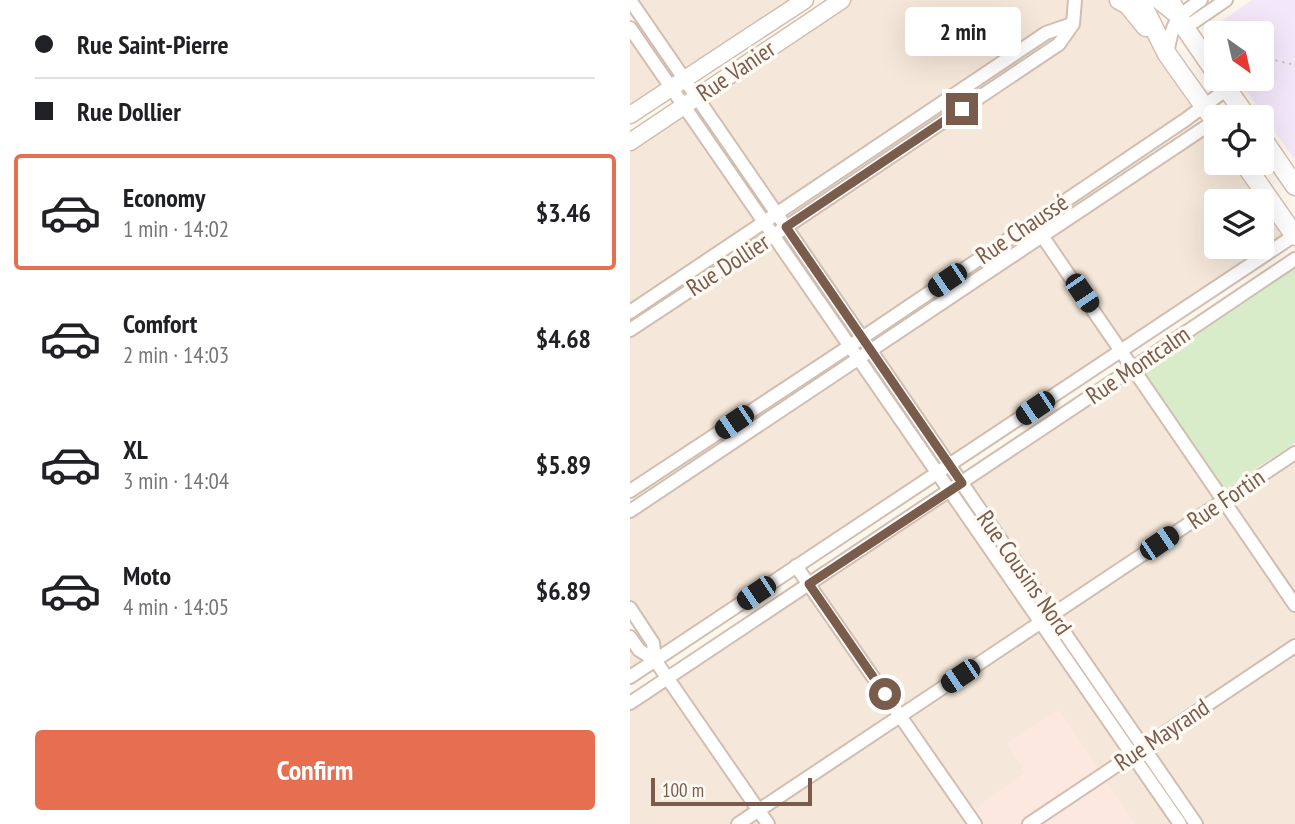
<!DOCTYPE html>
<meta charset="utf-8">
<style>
:root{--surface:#fff;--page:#f2f2f2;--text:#202124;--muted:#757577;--line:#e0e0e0;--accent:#e76f51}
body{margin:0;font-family:"PT Sans Narrow",sans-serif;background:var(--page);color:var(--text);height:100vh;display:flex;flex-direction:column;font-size:26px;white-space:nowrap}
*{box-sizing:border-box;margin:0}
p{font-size:23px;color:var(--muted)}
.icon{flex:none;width:38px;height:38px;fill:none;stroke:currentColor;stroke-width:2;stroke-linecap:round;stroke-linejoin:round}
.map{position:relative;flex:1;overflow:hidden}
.details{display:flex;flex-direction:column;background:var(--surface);width:630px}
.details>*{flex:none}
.top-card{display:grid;align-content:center;height:154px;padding:0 35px;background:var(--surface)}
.needle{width:46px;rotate:146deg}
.tools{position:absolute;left:574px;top:21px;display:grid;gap:14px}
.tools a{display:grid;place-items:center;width:70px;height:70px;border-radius:7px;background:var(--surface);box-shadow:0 7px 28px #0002;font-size:35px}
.scale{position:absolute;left:21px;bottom:18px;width:161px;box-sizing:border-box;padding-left:7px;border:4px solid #7a5c4d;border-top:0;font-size:19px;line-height:24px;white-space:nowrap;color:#7a5c4d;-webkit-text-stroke:5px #fffaf3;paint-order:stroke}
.end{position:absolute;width:32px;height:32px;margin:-16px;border:9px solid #7a5c4d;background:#fff;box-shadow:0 0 0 4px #fff}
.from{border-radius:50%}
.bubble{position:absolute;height:49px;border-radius:7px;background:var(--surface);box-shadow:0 7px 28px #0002;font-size:23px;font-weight:800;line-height:49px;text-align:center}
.car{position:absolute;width:21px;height:42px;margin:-21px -10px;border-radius:9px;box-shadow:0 0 5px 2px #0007;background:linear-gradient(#222 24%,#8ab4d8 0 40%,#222 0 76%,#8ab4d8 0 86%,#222 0)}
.top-card b{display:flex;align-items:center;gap:24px;height:66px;font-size:26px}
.top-card b+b{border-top:2px solid var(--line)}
.top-card i{width:18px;height:18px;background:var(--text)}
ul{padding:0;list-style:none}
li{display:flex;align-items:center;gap:21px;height:116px;margin:0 14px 10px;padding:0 21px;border:4px solid transparent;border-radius:7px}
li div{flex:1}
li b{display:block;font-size:26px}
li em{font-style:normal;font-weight:800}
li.on{border-color:var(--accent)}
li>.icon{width:63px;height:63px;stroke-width:1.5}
.button{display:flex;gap:14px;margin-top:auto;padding:14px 35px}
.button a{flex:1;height:80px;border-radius:7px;background:var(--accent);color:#fff;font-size:28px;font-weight:800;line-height:80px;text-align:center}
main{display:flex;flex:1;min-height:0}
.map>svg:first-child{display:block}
.residential{fill:#f5e8da;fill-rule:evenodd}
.commercial{fill:#fde8e0}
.education{fill:#f3e8fa}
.park{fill:#d8ecc9}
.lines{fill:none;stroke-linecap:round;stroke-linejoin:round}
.minor-casing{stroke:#d1beb0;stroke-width:16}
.tertiary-casing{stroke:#d1beb0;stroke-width:19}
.secondary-casing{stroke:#d6c0b0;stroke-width:21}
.path{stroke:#d9b8a5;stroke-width:2;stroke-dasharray:2 5;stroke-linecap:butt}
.minor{stroke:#fff;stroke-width:12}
.tertiary{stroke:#fff;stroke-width:16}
.secondary{stroke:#fff;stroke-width:18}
.route{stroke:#7a5c4d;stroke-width:9}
.labels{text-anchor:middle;stroke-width:7;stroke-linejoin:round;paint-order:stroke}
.street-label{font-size:24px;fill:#7a5c4d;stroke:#fffaf3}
</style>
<main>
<section class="details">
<div class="top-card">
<b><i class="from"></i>Rue Saint-Pierre</b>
<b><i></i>Rue Dollier</b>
</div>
<ul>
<li class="on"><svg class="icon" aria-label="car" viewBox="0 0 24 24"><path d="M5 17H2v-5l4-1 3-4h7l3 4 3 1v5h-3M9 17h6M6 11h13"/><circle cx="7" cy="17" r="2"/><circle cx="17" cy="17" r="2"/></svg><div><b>Economy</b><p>1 min · 14:02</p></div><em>$3.46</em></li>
<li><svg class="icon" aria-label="car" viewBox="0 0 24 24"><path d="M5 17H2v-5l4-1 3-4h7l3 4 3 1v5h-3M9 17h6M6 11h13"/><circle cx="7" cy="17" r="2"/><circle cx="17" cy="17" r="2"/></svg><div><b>Comfort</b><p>2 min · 14:03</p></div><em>$4.68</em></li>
<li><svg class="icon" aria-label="car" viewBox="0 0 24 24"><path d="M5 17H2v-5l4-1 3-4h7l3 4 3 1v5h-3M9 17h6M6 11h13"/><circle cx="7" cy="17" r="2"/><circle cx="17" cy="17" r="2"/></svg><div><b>XL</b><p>3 min · 14:04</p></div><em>$5.89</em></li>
<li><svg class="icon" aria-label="car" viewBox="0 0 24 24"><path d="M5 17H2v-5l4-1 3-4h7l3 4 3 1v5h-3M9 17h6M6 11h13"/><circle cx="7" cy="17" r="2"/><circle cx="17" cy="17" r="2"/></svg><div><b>Moto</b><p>4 min · 14:05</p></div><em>$6.89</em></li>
</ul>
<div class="button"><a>Confirm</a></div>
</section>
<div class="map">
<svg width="665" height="824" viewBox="0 0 665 824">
<rect width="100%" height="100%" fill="#fdf6ec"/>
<!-- residential -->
<g class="residential">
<polygon points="0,0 175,0 54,80"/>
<path d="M212,0H489L498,5L586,124V163H613L664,236L320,465L240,350L563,136L578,115L542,122L232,338L156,227L429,44L441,24L147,214L66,97ZM586,201H632V247H586Z"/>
<polygon points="0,28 41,88 0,116"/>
<polygon points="54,107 134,222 0,311 0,142"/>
<polygon points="143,236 219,346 0,491 0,331"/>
<polygon points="228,359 307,473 0,678 0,637 25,660 0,608 0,511"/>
<polygon points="503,368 593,500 665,453 665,824 566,824 332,483"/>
<polygon points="319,491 551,824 0,824 0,703"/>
</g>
<!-- commercial -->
<polygon class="commercial" points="429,710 505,824 340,824 333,818 395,772 377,743"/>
<!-- education -->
<polygon class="education" points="622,0 665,0 665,160 608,79 632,79 632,33 586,33 586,47 576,32"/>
<!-- park -->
<polygon class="park" points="665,265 665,443 592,491 508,370"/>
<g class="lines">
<defs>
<g id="minor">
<polyline points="0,0 566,824"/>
<polyline points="0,28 550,824"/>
<polyline points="555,28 596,0"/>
<path d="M537,54C543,21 544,19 571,0"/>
<polyline points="408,230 665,605"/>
<polyline points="0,312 416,33 442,24"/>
<polyline points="0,330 156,227 429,44 443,24 445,0"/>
<polyline points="0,491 232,338 555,120 597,89"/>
<polyline points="0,511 586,120"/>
<polyline points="166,566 345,824"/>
<polyline points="0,608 23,643 25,660"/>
<polyline points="0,637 9,650 25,660 138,824"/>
<polyline points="0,677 665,235"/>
<polyline points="0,703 503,368 665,259"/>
<polyline points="108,824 665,453"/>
<polyline points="399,824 665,646"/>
</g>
<g id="tertiary">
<polyline points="528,0 548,16"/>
<polyline points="0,115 175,0"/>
<polyline points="0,142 212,0"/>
</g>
<g id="secondary">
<polyline points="489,0 498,5 516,27"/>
<polyline points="510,0 537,54 586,123"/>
<polyline points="540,0 555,28 586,73"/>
<polyline points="590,79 617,117"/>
<polyline points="632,138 665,186"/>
<polyline points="614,163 665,236"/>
</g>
</defs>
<!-- minor casing -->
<use href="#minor" class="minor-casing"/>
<!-- tertiary casing -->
<use href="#tertiary" class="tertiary-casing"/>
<!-- secondary casing -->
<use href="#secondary" class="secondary-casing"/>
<!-- path -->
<polyline class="path" points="632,57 665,65"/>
<!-- minor -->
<use href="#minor" class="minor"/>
<!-- tertiary -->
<use href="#tertiary" class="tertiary"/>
<!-- secondary -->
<use href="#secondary" class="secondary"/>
</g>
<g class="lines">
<!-- route -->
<polyline class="route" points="255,694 179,584 332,483 156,227 332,109"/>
</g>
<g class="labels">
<!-- street labels -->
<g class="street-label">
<text transform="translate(106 71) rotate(-34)" y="8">Rue Vanier</text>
<text transform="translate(392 229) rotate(-34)" y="8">Rue Chaussé</text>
<text transform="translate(98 265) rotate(-33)" y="8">Rue Dollier</text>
<text transform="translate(508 365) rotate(-34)" y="8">Rue Montcalm</text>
<text transform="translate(596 499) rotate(-34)" y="8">Rue Fortin</text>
<text transform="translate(394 573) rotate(55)" y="8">Rue Cousins Nord</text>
<text transform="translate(532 735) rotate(-34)" y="8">Rue Mayrand</text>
</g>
</g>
</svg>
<div class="tools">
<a><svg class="needle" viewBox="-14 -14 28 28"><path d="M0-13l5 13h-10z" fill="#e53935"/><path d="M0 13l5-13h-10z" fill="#757577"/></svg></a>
<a><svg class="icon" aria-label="locate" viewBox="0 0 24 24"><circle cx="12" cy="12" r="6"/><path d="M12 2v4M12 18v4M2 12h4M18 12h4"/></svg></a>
<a><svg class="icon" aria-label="layers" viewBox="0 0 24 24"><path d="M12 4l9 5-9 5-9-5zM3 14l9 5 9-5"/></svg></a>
</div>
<div class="scale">100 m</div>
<i class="end from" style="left:255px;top:694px"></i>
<i class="end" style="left:332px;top:109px"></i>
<div class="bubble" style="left:275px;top:7px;width:116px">2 min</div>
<i class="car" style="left:317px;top:280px;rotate:236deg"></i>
<i class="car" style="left:452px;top:293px;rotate:146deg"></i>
<i class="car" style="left:405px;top:408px;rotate:236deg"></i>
<i class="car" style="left:104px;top:422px;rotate:236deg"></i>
<i class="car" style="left:529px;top:543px;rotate:56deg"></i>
<i class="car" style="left:126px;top:593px;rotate:236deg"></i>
<i class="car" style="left:330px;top:676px;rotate:236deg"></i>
</div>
</main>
